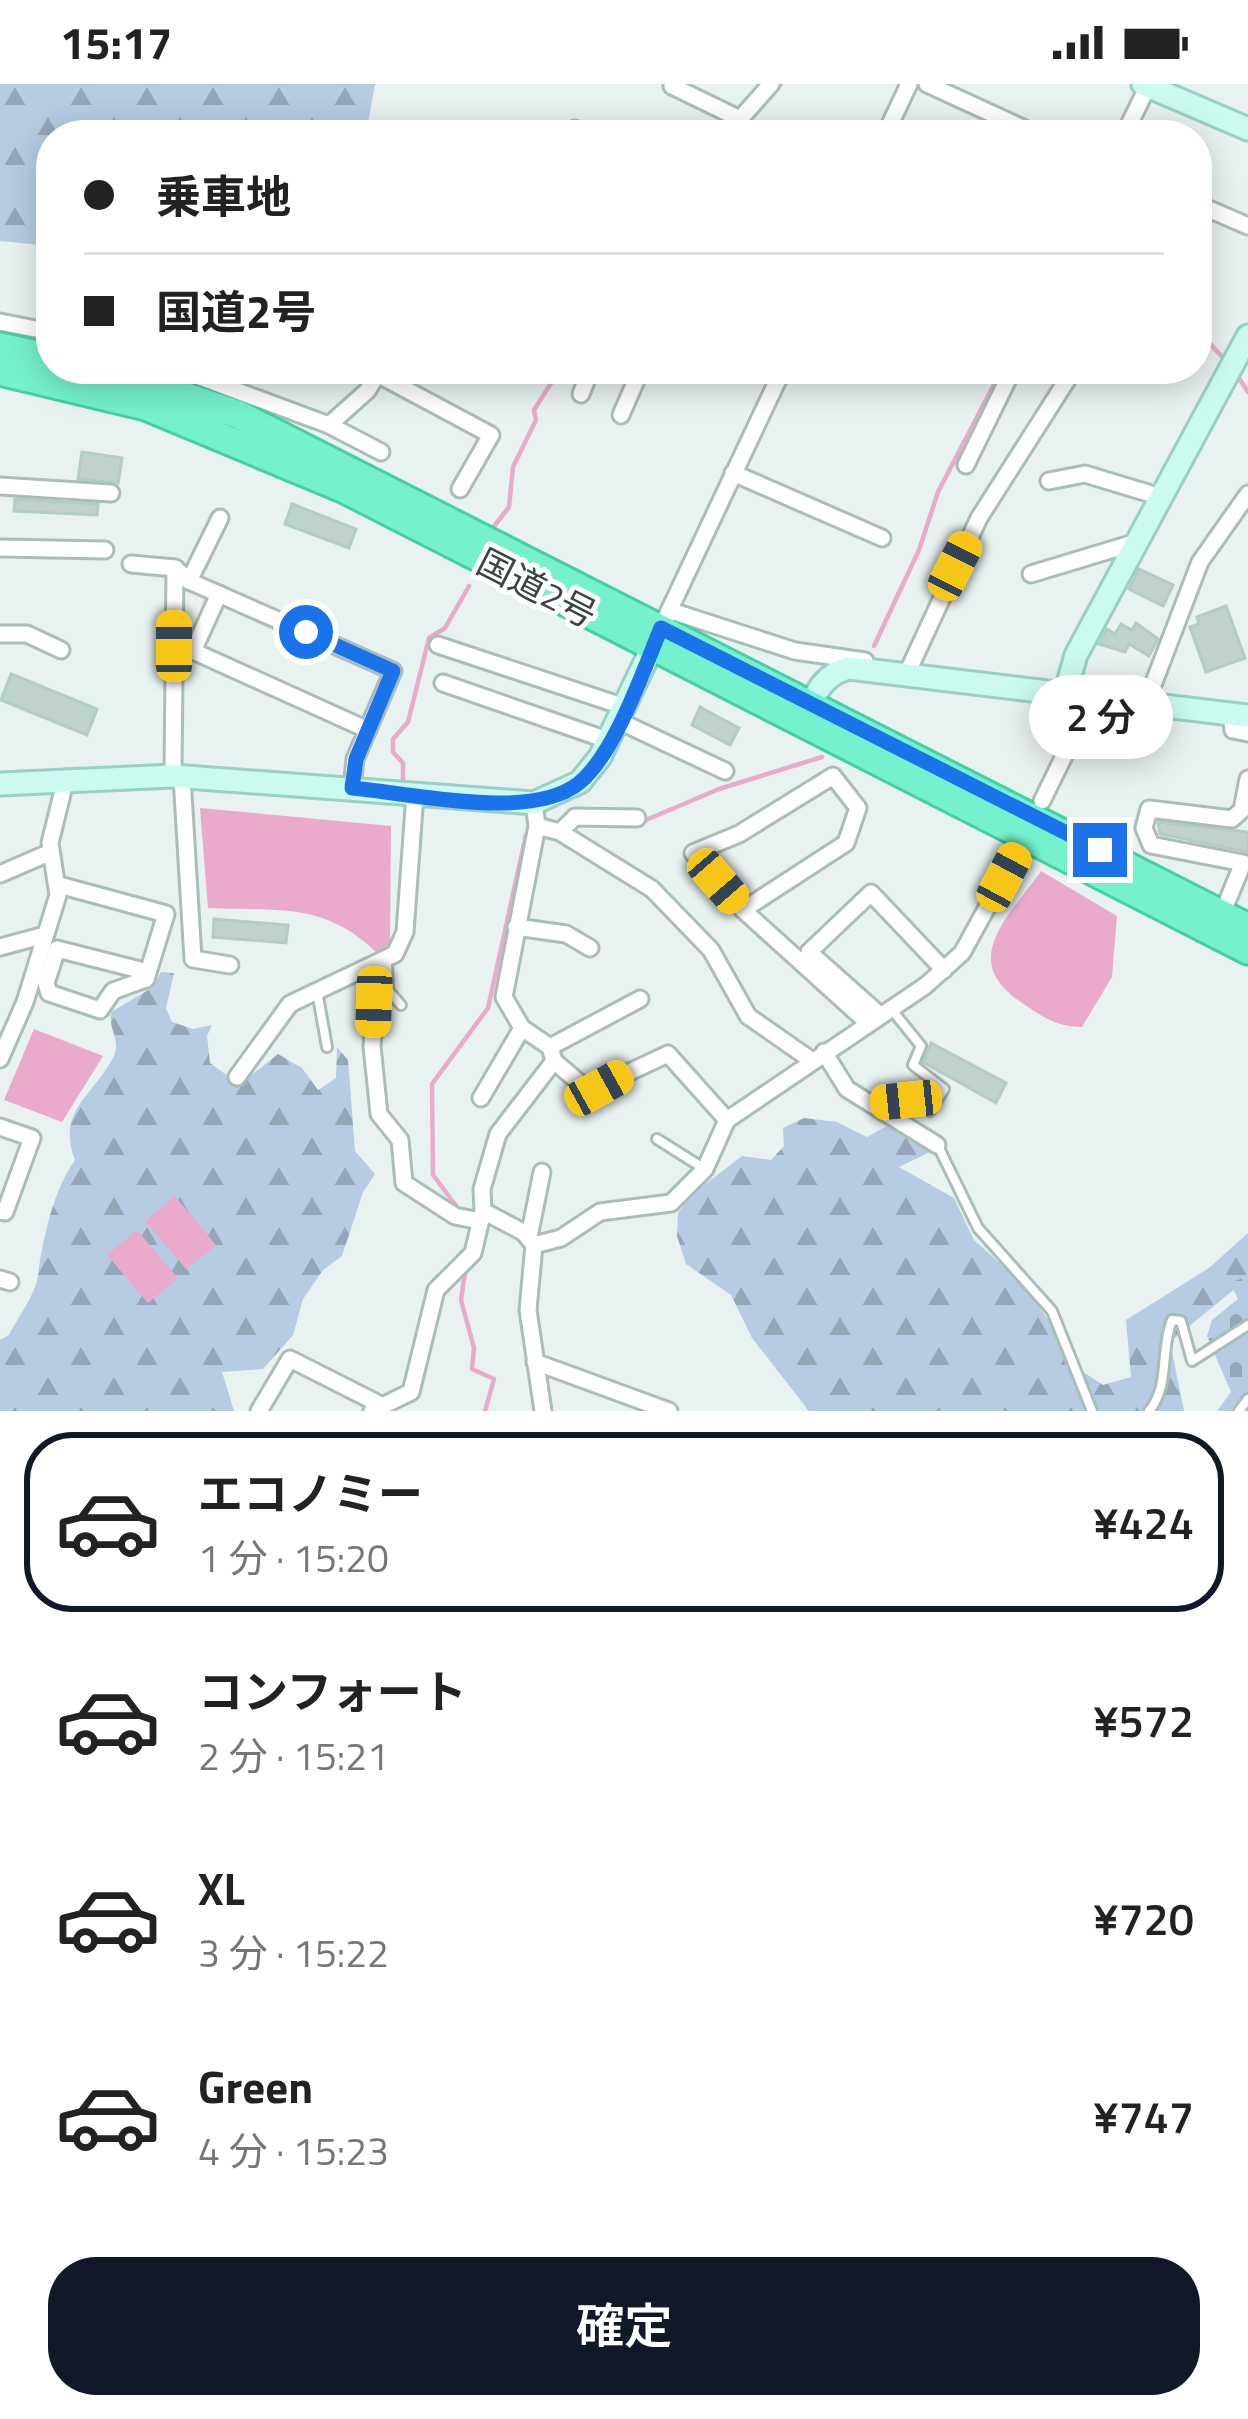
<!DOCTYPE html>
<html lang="ja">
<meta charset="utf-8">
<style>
:root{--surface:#fff;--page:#f6f6f6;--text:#222;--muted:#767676;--line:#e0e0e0;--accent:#111827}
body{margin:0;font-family:"Titillium Web","Noto Sans JP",sans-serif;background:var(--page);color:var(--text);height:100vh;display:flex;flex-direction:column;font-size:45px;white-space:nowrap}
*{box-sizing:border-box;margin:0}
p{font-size:39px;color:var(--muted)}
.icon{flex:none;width:66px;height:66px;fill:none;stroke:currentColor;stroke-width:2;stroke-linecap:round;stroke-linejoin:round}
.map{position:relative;height:1327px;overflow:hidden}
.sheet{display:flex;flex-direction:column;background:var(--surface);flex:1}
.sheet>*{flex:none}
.banner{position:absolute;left:36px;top:36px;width:1176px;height:264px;border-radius:48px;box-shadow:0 6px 30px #0003;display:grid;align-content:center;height:264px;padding:0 48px;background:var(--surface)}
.end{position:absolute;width:54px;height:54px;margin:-27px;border:15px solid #1a73e8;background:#fff;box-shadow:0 0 0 6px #fff}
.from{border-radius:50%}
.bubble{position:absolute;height:84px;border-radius:42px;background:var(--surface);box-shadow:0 6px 30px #0003;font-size:39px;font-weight:600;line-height:84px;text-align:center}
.car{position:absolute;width:36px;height:72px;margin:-36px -18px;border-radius:15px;box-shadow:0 0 9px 3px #0007;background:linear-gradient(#f5c518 24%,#345 0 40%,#f5c518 0 76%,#345 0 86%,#f5c518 0)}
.banner b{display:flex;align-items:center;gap:42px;height:114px;font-size:45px}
.banner b+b{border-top:3px solid var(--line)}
.banner i{width:30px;height:30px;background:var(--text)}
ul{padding:21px 0 0;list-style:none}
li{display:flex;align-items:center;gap:36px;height:180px;margin:0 24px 18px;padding:0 24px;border:6px solid transparent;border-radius:48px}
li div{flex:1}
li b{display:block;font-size:45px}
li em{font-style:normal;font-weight:600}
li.on{border-color:var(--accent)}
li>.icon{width:108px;height:108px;stroke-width:1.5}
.primary-button{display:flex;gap:24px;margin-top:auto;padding:24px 48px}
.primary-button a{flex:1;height:138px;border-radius:48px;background:var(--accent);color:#fff;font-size:48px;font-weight:600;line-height:138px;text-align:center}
.status{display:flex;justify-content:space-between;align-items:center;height:84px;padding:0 60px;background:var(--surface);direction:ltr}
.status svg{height:33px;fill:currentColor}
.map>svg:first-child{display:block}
.forest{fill:url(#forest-firs)}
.cemetery{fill:url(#cemetery-stones)}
.water{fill:#eaaacc}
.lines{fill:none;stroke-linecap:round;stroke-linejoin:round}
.stream{stroke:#eaaacc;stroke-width:4.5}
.building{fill:#bfd3cc;stroke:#b2cdc4;stroke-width:3}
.lane-casing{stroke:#abbdb8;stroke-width:14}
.street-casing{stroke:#abbdb8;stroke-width:21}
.secondary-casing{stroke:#9bcec4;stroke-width:27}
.highway-casing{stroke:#45cfa3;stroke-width:33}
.lane{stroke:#fff;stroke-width:8}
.street{stroke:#fff;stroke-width:15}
.secondary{stroke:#cbfaf1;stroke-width:21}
.highway{stroke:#75f1ce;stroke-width:27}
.route{stroke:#1a73e8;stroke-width:15}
.labels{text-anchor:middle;stroke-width:10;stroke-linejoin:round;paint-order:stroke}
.street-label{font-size:36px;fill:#374540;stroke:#fff}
</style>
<div class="status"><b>15:17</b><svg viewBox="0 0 49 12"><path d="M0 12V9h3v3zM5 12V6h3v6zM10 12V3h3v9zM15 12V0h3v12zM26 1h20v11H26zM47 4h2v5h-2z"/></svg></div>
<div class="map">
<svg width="1248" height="1327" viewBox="0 0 1248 1327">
<defs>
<pattern id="forest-firs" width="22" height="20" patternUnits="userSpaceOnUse" patternTransform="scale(3)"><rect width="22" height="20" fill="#b5cce3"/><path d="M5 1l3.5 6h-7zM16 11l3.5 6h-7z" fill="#94a7b9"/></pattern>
<pattern id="cemetery-stones" width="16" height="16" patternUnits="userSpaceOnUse" patternTransform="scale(3)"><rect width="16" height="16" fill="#b5cce3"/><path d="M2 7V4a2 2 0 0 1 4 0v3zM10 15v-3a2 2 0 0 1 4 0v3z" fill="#94a7b9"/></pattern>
</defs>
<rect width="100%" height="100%" fill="#e8f2f0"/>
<!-- forest -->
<g class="forest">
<polygon points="0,0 375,0 366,51 51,51 51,162 0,157"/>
<path d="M161,888L174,889L166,924L172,938L193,945L212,941L207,952L210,979L228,992L245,996L278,970L302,984L318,1006L336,994L337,963L348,976L355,1067L375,1090L363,1108L342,1172L323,1186L303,1215L293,1251L263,1285L222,1288L234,1327H0V1256L9,1251C18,1233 36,1210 38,1191C43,1154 53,1107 75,1076C56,1027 93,1012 113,974C122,956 108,946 111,928L153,903Z"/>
<polygon points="804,1034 837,1038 867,1053 892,1039 932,1067 899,1083 954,1114 974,1156 1021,1198 1050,1238 1068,1278 1103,1301 1131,1293 1126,1236 1209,1184 1248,1149 1248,1194 1170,1258 1184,1327 809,1327 752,1254 731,1211 686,1180 677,1152 678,1129 691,1111 742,1072 771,1076 784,1062 783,1044"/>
</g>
<!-- cemetery -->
<polygon class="cemetery" points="1248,1192 1248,1327 1217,1327 1231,1308 1207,1252 1212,1236 1238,1215 1230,1199"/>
<!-- water -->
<g class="water">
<path d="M200,724L391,742L390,860L395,864L382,874C328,818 282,827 208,824Z"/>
<path d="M1041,787L1117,832L1112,893L1082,943C1057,943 1043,933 1022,919C957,876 1009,833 1041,787Z"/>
<polygon points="34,945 103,972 62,1038 4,1016"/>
<polygon points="175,1112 216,1161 186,1185 145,1137"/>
<polygon points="137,1146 178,1194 148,1219 107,1171"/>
</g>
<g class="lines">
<!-- stream -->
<g class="stream">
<polyline points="737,51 781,0"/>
<polyline points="1115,51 1133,14"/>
<polyline points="1197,246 1228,279"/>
<polyline points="524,285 550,298"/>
<polyline points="1235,288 1248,308"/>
<polyline points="492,445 509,423 513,383 536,336 534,326 560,285"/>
<polyline points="874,562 919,466 938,408 1002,285"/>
<polyline points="403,696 403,679 393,668 393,655 408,638 429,554 445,544 469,502"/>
<polyline points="639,739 719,705 822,673"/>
<polyline points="592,740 622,741"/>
<polyline points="457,1123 433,1091 432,1000 488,924 526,751"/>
<polyline points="466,1182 461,1216 474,1264 472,1285 494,1295 485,1327"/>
</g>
</g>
<!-- building -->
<g class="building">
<polygon points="82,368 122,374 118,399 78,395"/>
<polygon points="15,415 98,420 97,431 14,427"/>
<polygon points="292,420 356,445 349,464 285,440"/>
<polygon points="1139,485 1173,501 1163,522 1129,505"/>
<polygon points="1226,522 1245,574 1206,588 1190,543 1199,540 1197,533"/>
<polygon points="1136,539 1158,555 1149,572 1129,560 1125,568 1099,560 1107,545 1115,550 1121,540 1132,546"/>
<polygon points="11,590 97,625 87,651 1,616"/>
<polygon points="700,623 739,644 730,661 692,641"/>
<polygon points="1158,738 1248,748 1248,768 1160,750"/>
<polygon points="214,835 288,841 286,859 213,853"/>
<polygon points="931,959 1006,999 996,1019 923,978"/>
</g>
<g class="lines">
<defs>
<g id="lane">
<polyline points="387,877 388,906 401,921"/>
<polyline points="317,907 327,963"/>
<polyline points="877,1019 906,1016 930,1027 944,1005 913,981 921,962 892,926"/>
<polyline points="657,1055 703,1084"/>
<polyline points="938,1062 978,1144 1052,1227 1092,1327"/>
<path d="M1149,1327C1170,1303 1160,1265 1172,1236L1181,1237L1192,1277L1248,1241"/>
<polyline points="1239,1327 1248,1315"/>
</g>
<g id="street">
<polyline points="927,0 1038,51"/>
<polyline points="672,2 742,36"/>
<polyline points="575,45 580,51"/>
<polyline points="726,51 771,0"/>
<polyline points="885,51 909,0"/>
<polyline points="1124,51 1149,0"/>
<polyline points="1197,120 1248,142"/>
<polyline points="0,238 51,248"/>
<polyline points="178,285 329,341 367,307 381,285"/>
<polyline points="757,285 779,295"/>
<polyline points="377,290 491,351 460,405"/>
<polyline points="581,310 591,285"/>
<polyline points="621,331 641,285"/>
<polyline points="329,341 381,368"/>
<polyline points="966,381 1013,285"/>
<polyline points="733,389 882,454"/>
<polyline points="1049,397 1085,390 1161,413"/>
<polyline points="0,402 111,409"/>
<polyline points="0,464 105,466"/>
<polyline points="131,480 175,484 189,497 393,587 355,675 352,705"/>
<polyline points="1031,490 1137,458"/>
<polyline points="189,497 220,434"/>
<polyline points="219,510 193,567 368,646"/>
<polyline points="671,527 795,567 865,577"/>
<polyline points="661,544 783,285"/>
<polyline points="0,550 27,550 61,566"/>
<polyline points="438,561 625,623"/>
<polyline points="916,589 910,583 979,434 1074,285"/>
<polyline points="443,599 610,657"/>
<polyline points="1146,619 1200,478 1248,410"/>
<polyline points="1231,629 1233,646 1248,649"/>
<polyline points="619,637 725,687"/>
<polyline points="173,692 175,484"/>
<polyline points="182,693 193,875 230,881"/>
<polyline points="1042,717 1093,613"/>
<polyline points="534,719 537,742 504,913 522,944 550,963 554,977 589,1007 668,970 727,1036"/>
<polyline points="537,742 560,748 652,805 711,866 748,932 811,976"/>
<polyline points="560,748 575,733 637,734"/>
<polyline points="0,790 51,768"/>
<polyline points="59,801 166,830 146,895"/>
<polyline points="743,826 846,759 858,724 833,692 739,750 693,769 743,826 868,939"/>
<polyline points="1222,830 1243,779 1151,761 1144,744 1149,725 1232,735 1242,726 1248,695"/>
<polyline points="516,843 566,850 590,864"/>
<polyline points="0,863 45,851"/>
<polygon points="57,865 140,886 146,895 113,907 100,926 49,909 46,899"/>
<polyline points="379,881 372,962 379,1030 400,1056 404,1099 455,1132 480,1137"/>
<polyline points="880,931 809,868 871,809 944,886"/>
<polyline points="550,963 640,915"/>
<polyline points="824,968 847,1005 937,1061"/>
<polyline points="0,975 25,918 58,811 50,759 66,694"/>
<polyline points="237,993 290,920 395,870 405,848 415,710"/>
<polyline points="481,1014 522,944"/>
<polyline points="0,1043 32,1054 5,1128 0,1127"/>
<polyline points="483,1127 523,1148 534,1161 528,1226 543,1327"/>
<polyline points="529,1153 542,1088"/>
<polyline points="534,1161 561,1154 600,1128 671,1119 705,1085 727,1036 925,902 962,869 1019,765"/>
<polyline points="0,1195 10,1198"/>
<polyline points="535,1278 669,1327"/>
<polyline points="259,1327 290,1275 381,1321"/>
<polyline points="372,1327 411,1308 436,1206 473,1169 483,1127 482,1105 498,1050 554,977"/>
</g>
<g id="secondary">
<polyline points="1143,0 1248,45"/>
<polyline points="1065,610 1076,571 1248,252"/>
<path d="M805,633C815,610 823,590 849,584L1248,632"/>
<polyline points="0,700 173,692 534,719 580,698 600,673 659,549"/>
</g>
<g id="highway">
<polyline points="0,263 51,274"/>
<polyline points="103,285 237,330 1248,844"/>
<polyline points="0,287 146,322 345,405 1248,866"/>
</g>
</defs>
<!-- lane casing -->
<use href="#lane" class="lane-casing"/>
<!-- street casing -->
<use href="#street" class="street-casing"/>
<!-- secondary casing -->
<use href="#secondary" class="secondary-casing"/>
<!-- highway casing -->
<use href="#highway" class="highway-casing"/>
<!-- lane -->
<use href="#lane" class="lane"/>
<!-- street -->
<use href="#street" class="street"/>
<!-- secondary -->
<use href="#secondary" class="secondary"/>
<!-- highway -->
<use href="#highway" class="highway"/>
</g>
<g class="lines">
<!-- route -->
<path class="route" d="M306,548L393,587L356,675L352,704C411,709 531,738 579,699C615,670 643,587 661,544L1100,766"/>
</g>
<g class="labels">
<!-- street labels -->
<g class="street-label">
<text transform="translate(537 504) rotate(27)" y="13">国道2号</text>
</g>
</g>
</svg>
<i class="end from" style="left:306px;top:548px"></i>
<i class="end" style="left:1100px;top:766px"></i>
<div class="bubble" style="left:1029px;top:591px;width:144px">2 分</div>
<i class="car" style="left:955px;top:482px;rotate:27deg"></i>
<i class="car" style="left:174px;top:562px;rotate:0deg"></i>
<i class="car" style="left:1004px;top:793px;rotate:28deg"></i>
<i class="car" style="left:718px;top:797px;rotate:139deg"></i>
<i class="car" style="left:374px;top:918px;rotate:182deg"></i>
<i class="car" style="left:599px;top:1004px;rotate:61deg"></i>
<i class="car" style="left:906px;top:1016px;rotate:264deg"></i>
<div class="banner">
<b><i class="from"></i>乗車地</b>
<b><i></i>国道2号</b>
</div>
</div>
<section class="sheet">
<ul>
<li class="on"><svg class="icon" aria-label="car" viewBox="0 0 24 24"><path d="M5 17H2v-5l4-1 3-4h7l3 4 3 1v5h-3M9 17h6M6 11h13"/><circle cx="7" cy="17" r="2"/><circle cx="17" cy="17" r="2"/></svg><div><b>エコノミー</b><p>1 分 · 15:20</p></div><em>¥424</em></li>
<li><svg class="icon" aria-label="car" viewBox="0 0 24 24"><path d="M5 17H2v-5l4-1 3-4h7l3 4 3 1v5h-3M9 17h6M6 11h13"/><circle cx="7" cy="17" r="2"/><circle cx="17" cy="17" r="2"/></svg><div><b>コンフォート</b><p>2 分 · 15:21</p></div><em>¥572</em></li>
<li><svg class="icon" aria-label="car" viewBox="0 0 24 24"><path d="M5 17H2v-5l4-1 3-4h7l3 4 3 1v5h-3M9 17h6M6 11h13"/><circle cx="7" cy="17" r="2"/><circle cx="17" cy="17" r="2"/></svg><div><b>XL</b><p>3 分 · 15:22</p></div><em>¥720</em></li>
<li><svg class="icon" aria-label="car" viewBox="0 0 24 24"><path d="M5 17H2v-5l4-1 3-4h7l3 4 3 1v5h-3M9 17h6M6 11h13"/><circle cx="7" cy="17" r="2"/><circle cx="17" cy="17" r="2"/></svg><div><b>Green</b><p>4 分 · 15:23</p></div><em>¥747</em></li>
</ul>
<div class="primary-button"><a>確定</a></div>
</section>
